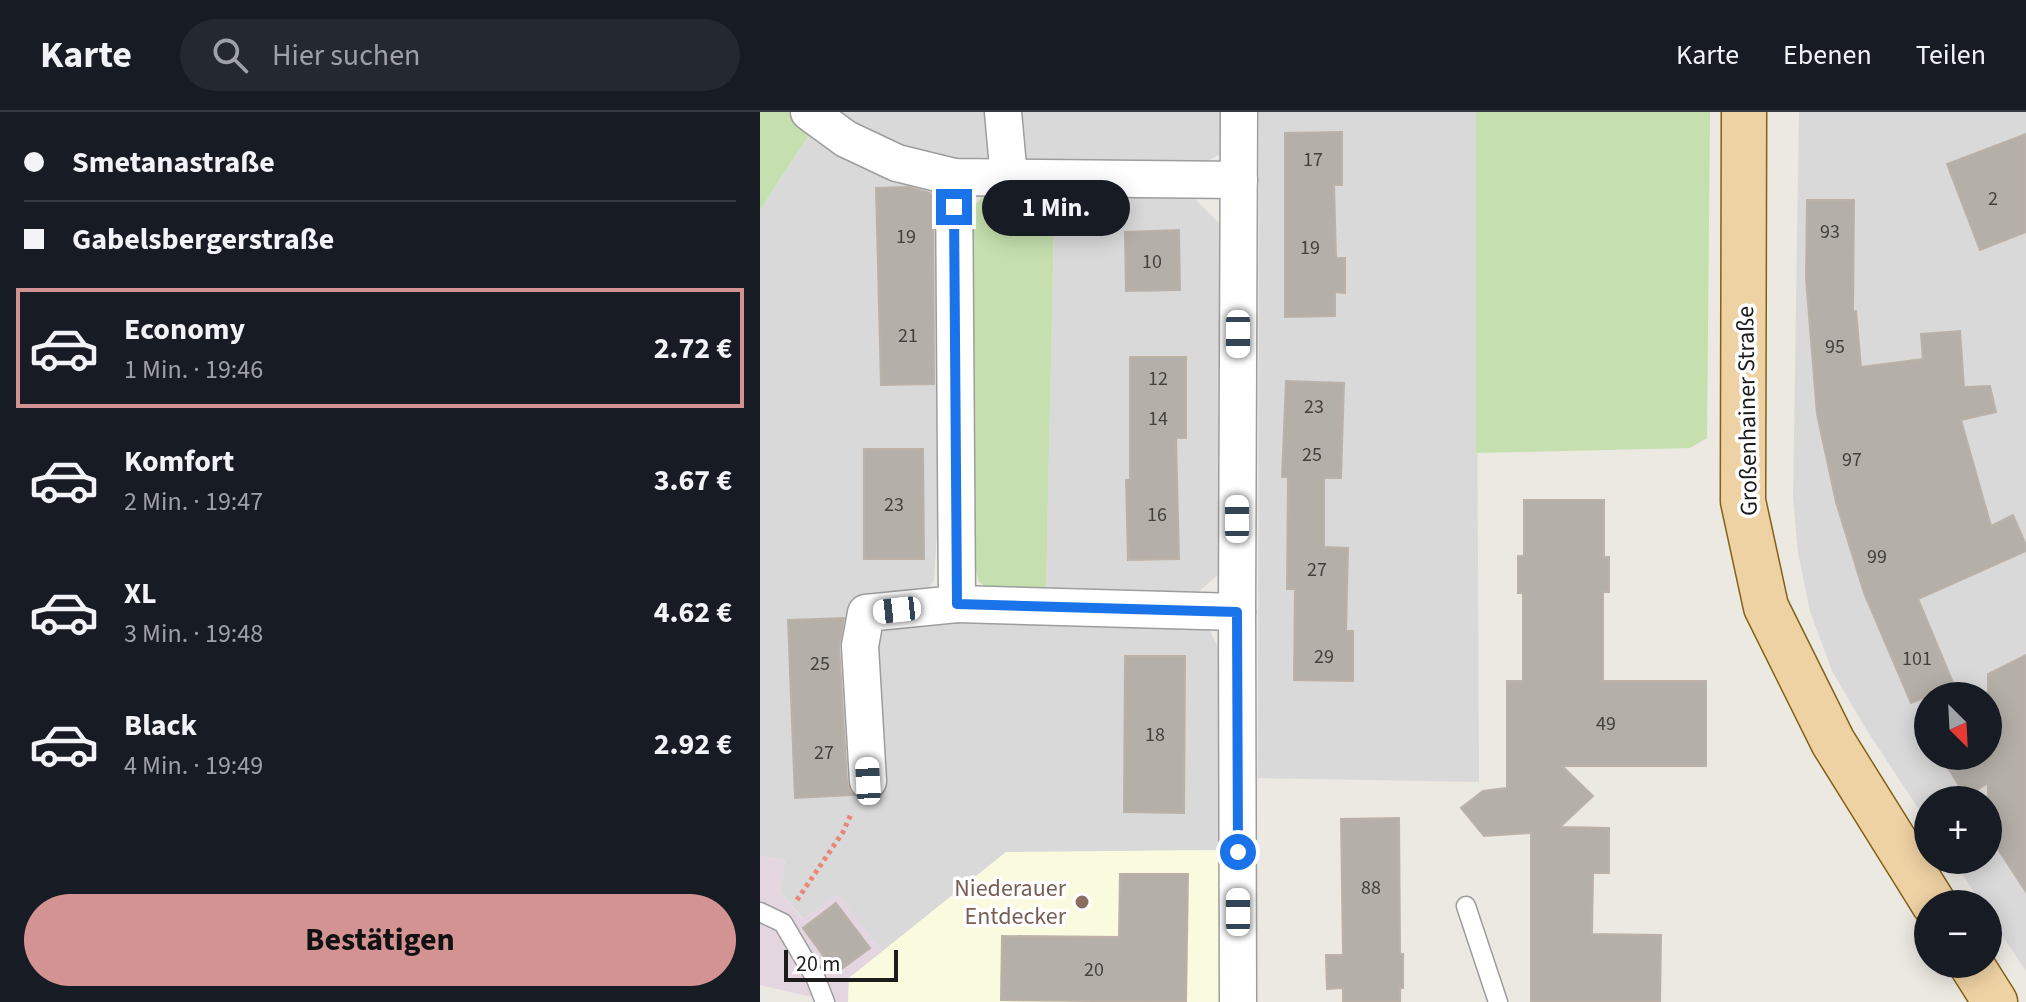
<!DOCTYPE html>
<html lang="de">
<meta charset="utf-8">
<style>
:root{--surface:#171b24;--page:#242831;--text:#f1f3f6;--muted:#9ea1a6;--line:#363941;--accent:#d39393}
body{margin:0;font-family:"Source Sans 3",sans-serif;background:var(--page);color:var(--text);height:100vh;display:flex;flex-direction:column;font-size:30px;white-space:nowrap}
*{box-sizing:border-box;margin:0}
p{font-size:26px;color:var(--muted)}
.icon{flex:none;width:44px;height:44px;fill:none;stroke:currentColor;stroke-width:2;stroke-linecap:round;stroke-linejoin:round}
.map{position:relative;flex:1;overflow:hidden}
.details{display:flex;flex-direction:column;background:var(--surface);width:760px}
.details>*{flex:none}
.hud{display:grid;align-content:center;height:176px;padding:0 24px;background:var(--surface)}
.needle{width:52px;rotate:156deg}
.fabs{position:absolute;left:1154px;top:570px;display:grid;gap:16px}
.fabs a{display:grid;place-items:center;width:88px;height:88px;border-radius:50%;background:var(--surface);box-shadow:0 4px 20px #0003;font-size:40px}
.scale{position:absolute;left:24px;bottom:20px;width:114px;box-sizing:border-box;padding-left:8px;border:4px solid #1c1c1c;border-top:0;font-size:22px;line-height:28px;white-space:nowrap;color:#1c1c1c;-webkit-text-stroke:6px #fff;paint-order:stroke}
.end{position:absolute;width:36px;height:36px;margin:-18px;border:10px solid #1a73e8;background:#fff;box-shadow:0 0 0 4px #fff}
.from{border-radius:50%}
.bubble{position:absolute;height:56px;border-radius:28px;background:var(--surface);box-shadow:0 4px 20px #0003;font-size:26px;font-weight:700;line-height:56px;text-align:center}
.car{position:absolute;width:24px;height:48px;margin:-24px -12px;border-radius:10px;box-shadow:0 0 6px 2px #0007;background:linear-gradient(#fff 24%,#345 0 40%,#fff 0 76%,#345 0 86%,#fff 0)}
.hud b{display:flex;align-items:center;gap:28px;height:76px;font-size:30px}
.hud b+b{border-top:2px solid var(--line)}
.hud i{width:20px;height:20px;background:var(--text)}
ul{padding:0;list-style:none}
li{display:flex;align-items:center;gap:24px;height:120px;margin:0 16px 12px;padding:0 8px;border:4px solid transparent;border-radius:0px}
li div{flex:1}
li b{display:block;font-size:30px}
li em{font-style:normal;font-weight:700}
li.active{border-color:var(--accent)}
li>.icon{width:72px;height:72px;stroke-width:1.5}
.action{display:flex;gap:16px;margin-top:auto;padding:16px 24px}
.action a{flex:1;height:92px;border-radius:48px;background:var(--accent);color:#111;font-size:32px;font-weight:700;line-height:92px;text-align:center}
header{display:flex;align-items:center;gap:48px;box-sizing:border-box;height:112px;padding:0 40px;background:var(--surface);border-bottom:2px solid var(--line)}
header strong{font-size:38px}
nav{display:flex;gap:44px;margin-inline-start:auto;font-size:28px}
.search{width:560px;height:72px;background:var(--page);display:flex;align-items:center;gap:20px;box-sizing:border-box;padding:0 28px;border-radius:44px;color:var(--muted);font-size:30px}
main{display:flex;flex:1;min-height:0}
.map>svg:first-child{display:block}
.residential{fill:#dad9d9;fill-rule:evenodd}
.industrial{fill:#e4d6e1}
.education{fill:#f9fade}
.grass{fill:#c5e0ae}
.building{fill:#b5afa9;stroke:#bcb1a7;stroke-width:2}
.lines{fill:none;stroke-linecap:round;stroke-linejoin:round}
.lane-casing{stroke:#9d9d9d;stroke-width:21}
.street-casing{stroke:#9d9d9d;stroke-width:39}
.primary-casing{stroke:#826112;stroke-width:47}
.path{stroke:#e78878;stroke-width:5;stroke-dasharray:4 4;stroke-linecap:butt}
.lane{stroke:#fff;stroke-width:18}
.street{stroke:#fff;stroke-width:36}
.primary{stroke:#efd2a4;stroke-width:44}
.route{stroke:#1a73e8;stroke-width:10}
.education-dot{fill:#8d6e63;stroke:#fff;stroke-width:3}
.labels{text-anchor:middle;stroke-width:7;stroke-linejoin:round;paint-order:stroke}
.number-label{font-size:20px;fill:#42413f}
.street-label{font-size:24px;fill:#1c1c1c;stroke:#fff}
.education-label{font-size:24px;fill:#785e54;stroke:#fff;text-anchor:end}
</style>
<header>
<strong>Karte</strong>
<div class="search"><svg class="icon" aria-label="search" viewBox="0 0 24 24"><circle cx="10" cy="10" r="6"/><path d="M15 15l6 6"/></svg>Hier suchen</div>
<nav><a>Karte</a><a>Ebenen</a><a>Teilen</a></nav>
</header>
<main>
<section class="details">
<div class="hud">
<b><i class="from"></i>Smetanastraße</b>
<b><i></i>Gabelsbergerstraße</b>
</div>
<ul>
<li class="active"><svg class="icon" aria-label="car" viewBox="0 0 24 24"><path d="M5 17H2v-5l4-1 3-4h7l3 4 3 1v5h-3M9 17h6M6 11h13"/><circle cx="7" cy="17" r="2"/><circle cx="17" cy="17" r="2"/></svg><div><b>Economy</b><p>1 Min. · 19:46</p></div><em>2.72 €</em></li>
<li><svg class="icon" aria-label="car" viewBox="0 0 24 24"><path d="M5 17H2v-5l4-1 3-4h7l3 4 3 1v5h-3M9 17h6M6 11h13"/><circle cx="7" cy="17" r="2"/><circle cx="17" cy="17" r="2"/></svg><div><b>Komfort</b><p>2 Min. · 19:47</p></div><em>3.67 €</em></li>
<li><svg class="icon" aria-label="car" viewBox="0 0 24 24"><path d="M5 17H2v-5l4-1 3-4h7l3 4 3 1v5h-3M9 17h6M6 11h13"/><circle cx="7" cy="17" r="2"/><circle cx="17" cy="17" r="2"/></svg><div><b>XL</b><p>3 Min. · 19:48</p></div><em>4.62 €</em></li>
<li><svg class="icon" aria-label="car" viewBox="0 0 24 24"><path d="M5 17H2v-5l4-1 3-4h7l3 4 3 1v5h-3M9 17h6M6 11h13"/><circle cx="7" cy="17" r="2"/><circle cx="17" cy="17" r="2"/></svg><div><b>Black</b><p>4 Min. · 19:49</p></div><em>2.92 €</em></li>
</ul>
<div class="action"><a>Bestätigen</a></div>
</section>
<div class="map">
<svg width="1266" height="890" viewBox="0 0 1266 890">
<rect width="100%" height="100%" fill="#ece9e3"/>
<!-- residential -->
<g class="residential">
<polygon points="63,0 462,0 462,41 432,58 189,55"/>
<polygon points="499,0 716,0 719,670 498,666"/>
<path d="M1039,0H1266V859L1228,802V792H1222L1193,748H1228V688H1168V711L1106,617L1072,559L1050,499L1038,441L1033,386ZM1168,584H1228V644H1168Z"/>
<polygon points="50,21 183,72 184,303 174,468 150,508 429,509 449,517 460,539 461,738 246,740 122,840 78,783 43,807 20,779 25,748 0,744 0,98"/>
<polygon points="244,81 432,84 462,114 463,458 433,485 286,482 294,112 248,108"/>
</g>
<!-- industrial -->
<polygon class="industrial" points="0,744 25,748 20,779 42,807 78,782 122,840 89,866 88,890 74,890 0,873"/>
<!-- education -->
<polygon class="education" points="461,738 461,890 88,890 89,866 246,740"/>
<!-- grass -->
<g class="grass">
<polygon points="0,0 33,0 50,21 0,98"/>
<polygon points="716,0 950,0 947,326 930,336 716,341"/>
<polygon points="244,81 248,108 294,112 286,482 236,481 219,470 213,445 209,100 221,86"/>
</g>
<!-- building -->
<g class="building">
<polygon points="582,20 582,73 574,73 576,146 585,146 585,181 575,180 575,204 525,205 525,21"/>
<polygon points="1266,22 1266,120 1220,138 1187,52"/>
<polygon points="148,75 173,82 174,272 121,273 116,76"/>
<polygon points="1047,88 1094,88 1093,199 1096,199 1101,255 1163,247 1161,222 1200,219 1204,275 1230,274 1236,300 1201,308 1231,414 1253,403 1266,433 1266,439 1158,487 1194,573 1151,591 1104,481 1076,390 1057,302 1046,167"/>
<polygon points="419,118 420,178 366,179 365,120"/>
<polygon points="370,245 426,245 426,326 416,326 419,447 368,448 366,368 370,368"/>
<polygon points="526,269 584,271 581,366 564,366 564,435 588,436 586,519 593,519 593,569 534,568 535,477 527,477 528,365 522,365"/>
<polygon points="104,337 163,337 164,447 104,447"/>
<polygon points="764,388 844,388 844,445 849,445 849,480 843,480 843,569 946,569 946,654 802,654 833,684 800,715 849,716 849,761 833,761 832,822 901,823 900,890 771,890 771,721 724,724 701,696 723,679 747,676 747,569 763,569 763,481 758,481 758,444 764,444"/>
<polygon points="84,506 79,535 87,670 90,680 94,683 35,686 28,508"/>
<polygon points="1266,543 1266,780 1228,722 1228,671 1206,685 1181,644 1228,644 1228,562"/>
<polygon points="365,544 425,544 424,701 364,700"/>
<polygon points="639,706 640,842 643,842 643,876 640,876 640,890 583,890 583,876 567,877 566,843 583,843 581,707"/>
<polygon points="360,762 428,762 426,890 241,888 242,824 359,825"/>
<polygon points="76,791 110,836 76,861 43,816"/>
</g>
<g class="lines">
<defs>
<g id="lane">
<polyline points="706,794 738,890"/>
<polyline points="0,800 23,811 56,867 65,890"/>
</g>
<g id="street">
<polyline points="49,0 86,27 137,51 194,65 479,68"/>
<polyline points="243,0 249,66"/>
<polyline points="197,492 477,500"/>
<polyline points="108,669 100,534 106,501 197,492 194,65"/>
<polyline points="478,890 477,500 479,0"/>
</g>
<g id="primary">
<polyline points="984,0 983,389 1006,495 1073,630 1174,792"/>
<polyline points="1211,852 1235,890"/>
</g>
</defs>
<!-- lane casing -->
<use href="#lane" class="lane-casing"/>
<!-- street casing -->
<use href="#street" class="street-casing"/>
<!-- primary casing -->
<use href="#primary" class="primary-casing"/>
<!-- path -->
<polyline class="path" points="37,788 83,720 91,702"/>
<!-- lane -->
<use href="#lane" class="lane"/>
<!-- street -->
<use href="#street" class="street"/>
<!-- primary -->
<use href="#primary" class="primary"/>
</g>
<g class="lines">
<!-- route -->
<polyline class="route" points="194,95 197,492 477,500 478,740"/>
</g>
<!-- markers -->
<circle class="education-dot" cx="322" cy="790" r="8"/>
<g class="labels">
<!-- number labels -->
<g class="number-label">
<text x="553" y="54">17</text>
<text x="1233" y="93">2</text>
<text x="1070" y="126">93</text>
<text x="146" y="131">19</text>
<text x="550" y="142">19</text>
<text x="392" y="156">10</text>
<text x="148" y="230">21</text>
<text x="1075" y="241">95</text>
<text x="398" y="273">12</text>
<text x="554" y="301">23</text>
<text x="398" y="313">14</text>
<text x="552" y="349">25</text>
<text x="1092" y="354">97</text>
<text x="134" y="399">23</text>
<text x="397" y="409">16</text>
<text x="1117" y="451">99</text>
<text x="557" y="464">27</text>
<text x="564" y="551">29</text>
<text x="1157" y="553">101</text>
<text x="60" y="558">25</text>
<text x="846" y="618">49</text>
<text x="395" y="629">18</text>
<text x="64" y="647">27</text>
<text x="611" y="782">88</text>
<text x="334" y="864">20</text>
</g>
<!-- street labels -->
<g class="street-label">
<text transform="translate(987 299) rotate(-91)" y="8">Großenhainer Straße</text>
</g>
<!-- education labels -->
<g class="education-label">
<text x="306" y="784">Niederauer<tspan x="306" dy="28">Entdecker</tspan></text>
</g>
</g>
</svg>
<div class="fabs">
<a><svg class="needle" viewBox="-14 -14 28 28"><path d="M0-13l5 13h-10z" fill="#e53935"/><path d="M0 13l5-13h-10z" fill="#9ea1a6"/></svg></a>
<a>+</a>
<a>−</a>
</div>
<div class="scale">20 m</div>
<i class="end from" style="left:478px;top:740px"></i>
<i class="end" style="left:194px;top:95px"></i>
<div class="bubble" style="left:222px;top:68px;width:148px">1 Min.</div>
<i class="car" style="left:478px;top:222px;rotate:180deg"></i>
<i class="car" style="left:477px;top:407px;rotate:0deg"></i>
<i class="car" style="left:137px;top:498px;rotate:264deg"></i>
<i class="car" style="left:108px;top:669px;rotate:357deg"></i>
<i class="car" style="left:478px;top:800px;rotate:0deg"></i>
</div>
</main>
